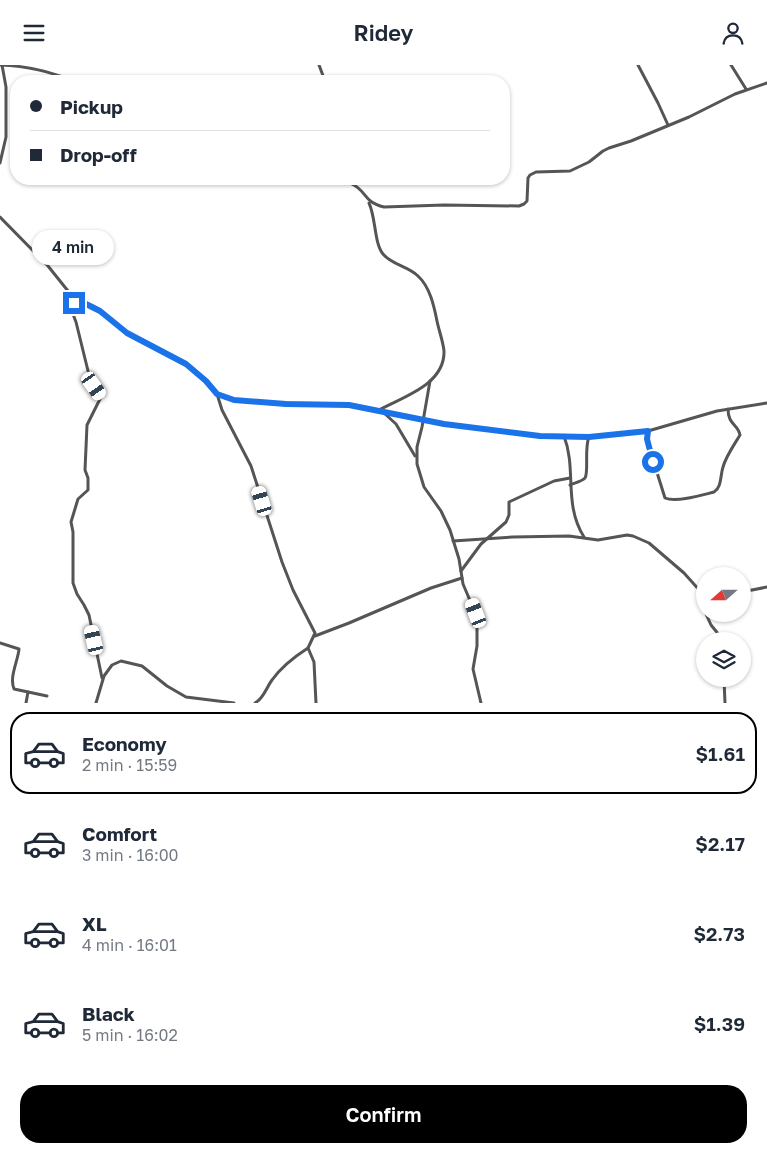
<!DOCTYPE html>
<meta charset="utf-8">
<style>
:root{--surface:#fff;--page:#f6f6f7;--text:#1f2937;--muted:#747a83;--line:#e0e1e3;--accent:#000}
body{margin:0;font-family:"Golos Text",sans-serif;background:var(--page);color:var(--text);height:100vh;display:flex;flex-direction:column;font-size:19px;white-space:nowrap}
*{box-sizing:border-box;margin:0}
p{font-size:16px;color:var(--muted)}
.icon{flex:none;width:28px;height:28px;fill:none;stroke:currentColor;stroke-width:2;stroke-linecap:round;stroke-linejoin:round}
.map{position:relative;height:638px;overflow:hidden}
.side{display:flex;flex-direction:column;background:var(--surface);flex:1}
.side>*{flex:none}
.banner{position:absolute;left:10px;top:10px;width:500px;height:110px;border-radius:20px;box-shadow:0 1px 4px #0004;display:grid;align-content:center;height:110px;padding:0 20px;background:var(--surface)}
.needle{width:32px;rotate:249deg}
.fabs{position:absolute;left:696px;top:502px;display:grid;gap:10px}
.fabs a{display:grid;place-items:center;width:55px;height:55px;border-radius:50%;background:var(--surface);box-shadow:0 1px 4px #0004;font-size:25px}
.end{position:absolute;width:22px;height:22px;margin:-11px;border:6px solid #1a73e8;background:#fff;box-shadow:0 0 0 2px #fff}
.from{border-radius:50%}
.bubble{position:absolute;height:35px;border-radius:18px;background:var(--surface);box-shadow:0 1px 4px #0004;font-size:16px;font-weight:600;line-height:35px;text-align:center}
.car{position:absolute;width:15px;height:30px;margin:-15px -8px;border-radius:6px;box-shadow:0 0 4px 1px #0007;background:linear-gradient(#fff 24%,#345 0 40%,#fff 0 76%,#345 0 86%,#fff 0)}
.banner b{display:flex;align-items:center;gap:18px;height:48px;font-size:19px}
.banner b+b{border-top:1px solid var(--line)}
.banner i{width:12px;height:12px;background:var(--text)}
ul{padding:9px 0 0;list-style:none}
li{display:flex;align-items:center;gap:15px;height:82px;margin:0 10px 8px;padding:0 10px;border:2px solid transparent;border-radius:20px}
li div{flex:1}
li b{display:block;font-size:19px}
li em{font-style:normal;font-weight:600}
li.current{border-color:var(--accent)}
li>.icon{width:45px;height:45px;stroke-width:1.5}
.primary-button{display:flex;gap:10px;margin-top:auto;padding:10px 20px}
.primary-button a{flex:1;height:58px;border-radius:20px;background:var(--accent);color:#fff;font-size:20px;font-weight:600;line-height:58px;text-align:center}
header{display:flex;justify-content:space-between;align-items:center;height:65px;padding:0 20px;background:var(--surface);font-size:22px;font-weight:600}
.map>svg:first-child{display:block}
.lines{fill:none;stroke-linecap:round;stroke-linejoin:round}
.minor{stroke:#555;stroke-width:3}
.route{stroke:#1a73e8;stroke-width:6}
</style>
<header><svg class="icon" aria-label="menu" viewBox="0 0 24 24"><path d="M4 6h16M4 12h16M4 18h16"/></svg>Ridey<svg class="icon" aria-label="person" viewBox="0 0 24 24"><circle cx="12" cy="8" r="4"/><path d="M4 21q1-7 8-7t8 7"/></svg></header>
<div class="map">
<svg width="767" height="638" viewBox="0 0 767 638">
<rect width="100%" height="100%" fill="#fff"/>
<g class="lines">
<!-- minor -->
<g class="minor">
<path d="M0,0C26,1 48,5 72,16"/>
<polyline points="319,0 325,16"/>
<polyline points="638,0 658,38 668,60"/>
<polyline points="731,0 746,24"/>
<polyline points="0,98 6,72 6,22 2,0"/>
<path d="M308,114C320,117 343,114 352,119C367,126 363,137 384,142L444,140L519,141L524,139L527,136L528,113L530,110L536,107L570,106L589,97L603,86L609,83L631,76L689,52L735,29L767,18"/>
<path d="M369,138C376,153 374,178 383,189C392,200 408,201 418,211C430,222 434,241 437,256C439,266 443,276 444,286C445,320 402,332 379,345"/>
<polyline points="0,152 48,201 72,231 93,241 127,268 186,299 197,308 217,329 225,333 252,337 349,340 456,361 540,371 577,372 611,370 648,366 717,346 767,338"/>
<polyline points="80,236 72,240 71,244 76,257 90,314 101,332 87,360 85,405 88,413 88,425 78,434 71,457 73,467 73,518 77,529 84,540 89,550 102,613"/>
<polyline points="430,316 422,362 417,382 417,399 424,422 441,446 450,465 459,494 463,519 477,552 477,581 473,604 481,638"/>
<polyline points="217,329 222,345 251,401 282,497 293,525 315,568 308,583 314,597 316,638"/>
<polyline points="384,348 396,359 415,391"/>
<path d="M648,366L647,372L648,379L665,433C676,438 702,430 714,427C722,422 720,411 723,402C726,391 734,380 740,370C738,359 728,360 728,344"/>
<path d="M564,371C577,405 563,438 584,472"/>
<path d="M570,420C574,418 581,417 585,413C589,407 584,384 589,372"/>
<polyline points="453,476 513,472 569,471 598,475 627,470 633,471 649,478 684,508 701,527 705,544"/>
<polyline points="461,506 481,479 506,457 509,450 509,437 554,416 570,413"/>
<polyline points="742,527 767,522"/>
<polyline points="706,549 711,560 724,576"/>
<polyline points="315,571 349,558 431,523 462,513"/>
<path d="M0,578L19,584C18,596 9,612 14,624L47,631"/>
<polyline points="724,614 725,638"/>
<polyline points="26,638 28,627"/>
<polyline points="96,638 104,611 112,600 121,596 142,601 167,621 186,632 234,638"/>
<path d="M255,638C264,633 266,623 272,615C282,601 294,592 308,583"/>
</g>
</g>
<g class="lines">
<!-- route -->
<polyline class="route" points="74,238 80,236 100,246 127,268 186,299 206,316 217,329 234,335 286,339 349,340 444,359 540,371 589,372 648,366 647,374 653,397"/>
</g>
</svg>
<div class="fabs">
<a><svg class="needle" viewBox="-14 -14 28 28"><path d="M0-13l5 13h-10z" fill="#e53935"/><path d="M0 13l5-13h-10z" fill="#747a83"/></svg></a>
<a><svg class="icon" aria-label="layers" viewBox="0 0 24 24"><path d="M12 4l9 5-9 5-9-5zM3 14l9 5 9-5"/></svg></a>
</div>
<i class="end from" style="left:653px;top:397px"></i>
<i class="end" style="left:74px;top:238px"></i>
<div class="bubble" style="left:32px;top:165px;width:82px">4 min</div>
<i class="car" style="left:94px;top:321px;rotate:145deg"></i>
<i class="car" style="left:262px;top:436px;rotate:343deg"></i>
<i class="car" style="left:476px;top:548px;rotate:339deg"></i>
<i class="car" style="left:94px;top:575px;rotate:347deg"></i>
<div class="banner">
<b><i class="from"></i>Pickup</b>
<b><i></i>Drop-off</b>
</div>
</div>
<section class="side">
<ul>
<li class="current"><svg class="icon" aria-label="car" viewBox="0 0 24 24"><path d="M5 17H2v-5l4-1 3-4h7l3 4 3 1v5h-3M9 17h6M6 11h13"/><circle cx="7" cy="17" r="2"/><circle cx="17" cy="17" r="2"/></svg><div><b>Economy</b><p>2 min · 15:59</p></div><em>$1.61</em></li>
<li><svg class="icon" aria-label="car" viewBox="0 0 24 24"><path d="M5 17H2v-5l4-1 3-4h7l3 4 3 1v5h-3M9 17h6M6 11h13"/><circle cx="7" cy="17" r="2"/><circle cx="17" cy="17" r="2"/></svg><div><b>Comfort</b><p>3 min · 16:00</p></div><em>$2.17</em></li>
<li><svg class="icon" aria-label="car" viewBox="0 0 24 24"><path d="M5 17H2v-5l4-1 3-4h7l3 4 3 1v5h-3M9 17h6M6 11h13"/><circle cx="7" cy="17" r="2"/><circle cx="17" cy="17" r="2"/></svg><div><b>XL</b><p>4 min · 16:01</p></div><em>$2.73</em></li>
<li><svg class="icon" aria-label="car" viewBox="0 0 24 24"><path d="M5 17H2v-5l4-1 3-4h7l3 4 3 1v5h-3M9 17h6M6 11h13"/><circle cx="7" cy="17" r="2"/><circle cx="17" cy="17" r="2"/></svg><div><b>Black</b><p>5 min · 16:02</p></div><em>$1.39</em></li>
</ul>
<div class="primary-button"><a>Confirm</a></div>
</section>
